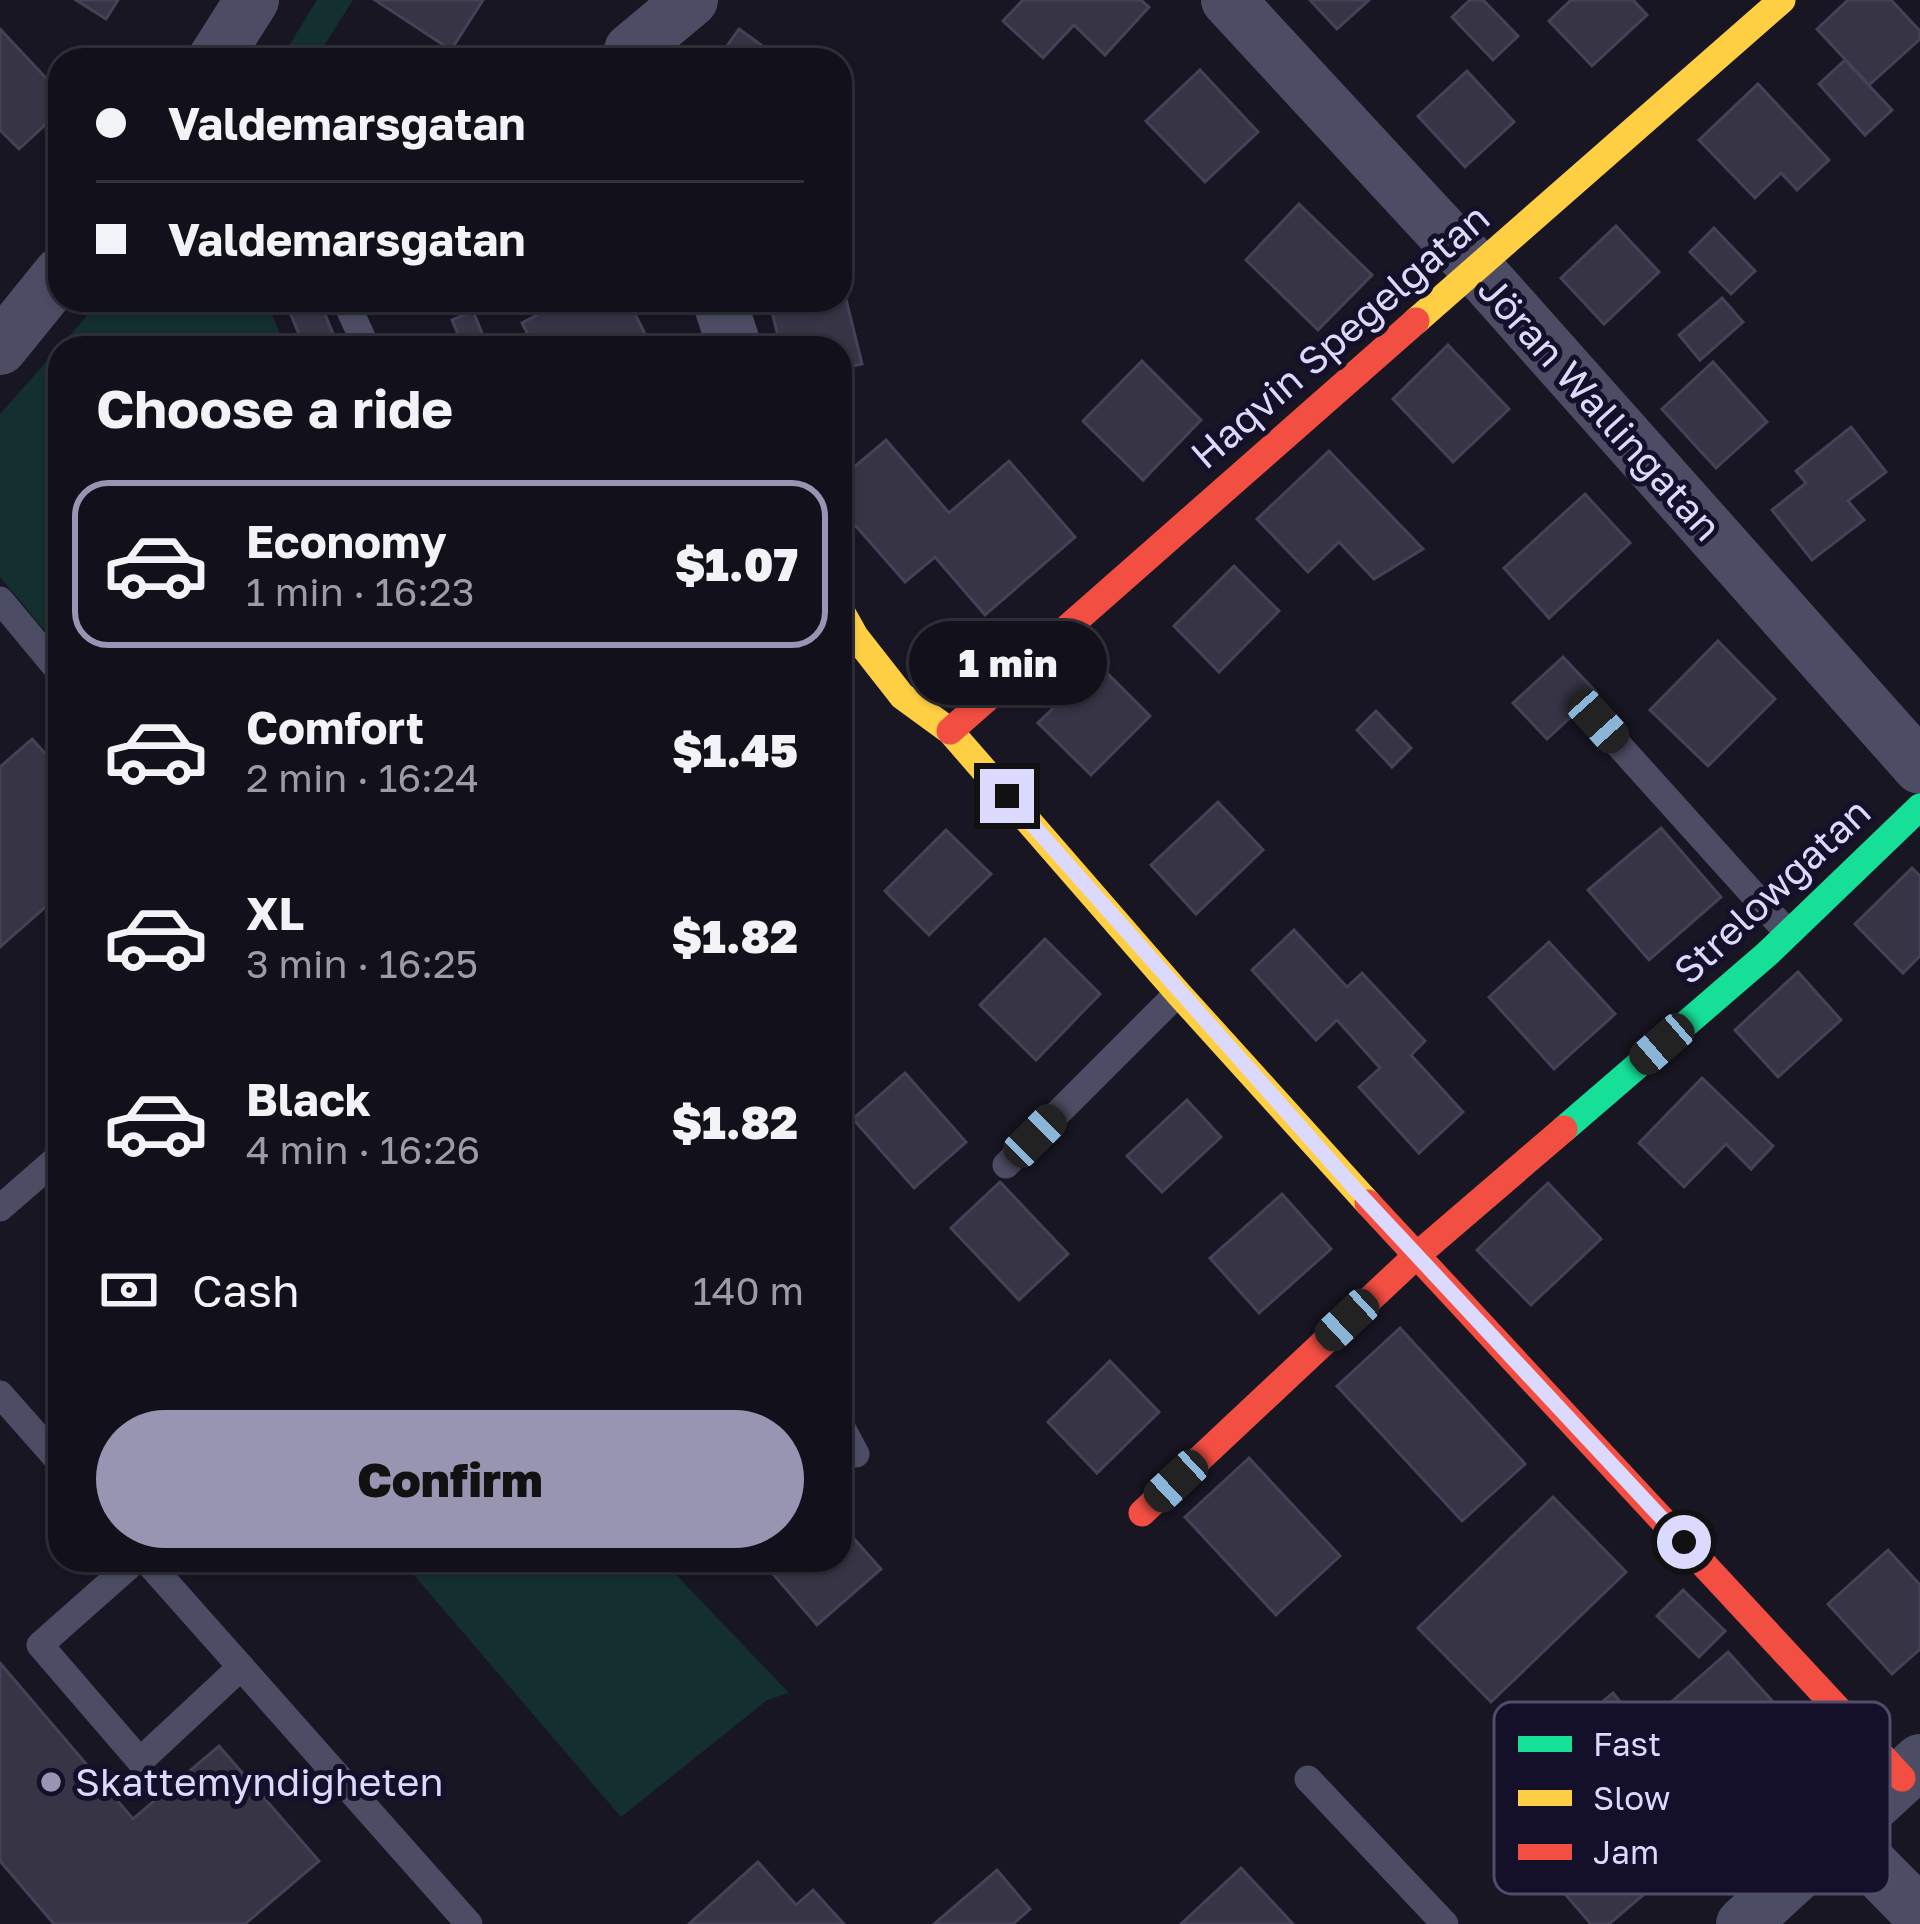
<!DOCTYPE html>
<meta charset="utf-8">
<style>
:root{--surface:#12101a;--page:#1f1e27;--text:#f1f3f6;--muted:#9c9da2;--line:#313039;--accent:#9795b2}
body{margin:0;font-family:"Golos Text",sans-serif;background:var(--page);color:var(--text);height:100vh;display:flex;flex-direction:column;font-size:45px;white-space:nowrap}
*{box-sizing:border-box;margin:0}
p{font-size:39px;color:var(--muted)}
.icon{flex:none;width:66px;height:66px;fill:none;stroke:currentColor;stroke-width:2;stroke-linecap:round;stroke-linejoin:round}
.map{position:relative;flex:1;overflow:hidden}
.panel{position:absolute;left:48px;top:336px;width:804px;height:1236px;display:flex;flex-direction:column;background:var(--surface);border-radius:36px;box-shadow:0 3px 9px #0004,0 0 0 3px var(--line)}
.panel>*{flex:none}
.hud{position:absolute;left:48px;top:48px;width:804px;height:264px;border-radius:36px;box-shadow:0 3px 9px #0004,0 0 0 3px var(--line);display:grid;align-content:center;height:264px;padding:0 48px;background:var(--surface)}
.end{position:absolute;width:54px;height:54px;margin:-27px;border:15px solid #dcd9ff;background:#111;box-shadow:0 0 0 6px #111}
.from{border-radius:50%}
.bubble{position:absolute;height:84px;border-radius:42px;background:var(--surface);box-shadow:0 3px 9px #0004,0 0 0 3px var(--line);font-size:39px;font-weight:800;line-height:84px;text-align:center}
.car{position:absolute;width:36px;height:72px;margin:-36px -18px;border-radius:15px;box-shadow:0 0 9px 3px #0007;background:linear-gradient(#222 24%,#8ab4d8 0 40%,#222 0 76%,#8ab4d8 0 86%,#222 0)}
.hud b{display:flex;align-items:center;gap:42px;height:114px;font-size:45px}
.hud b+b{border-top:3px solid var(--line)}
.hud i{width:30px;height:30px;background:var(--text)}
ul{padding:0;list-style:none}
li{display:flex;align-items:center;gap:36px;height:168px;margin:0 24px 18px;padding:0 24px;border:6px solid transparent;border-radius:36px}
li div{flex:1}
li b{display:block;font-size:45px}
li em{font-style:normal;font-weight:800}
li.on{border-color:var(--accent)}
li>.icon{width:108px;height:108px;stroke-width:1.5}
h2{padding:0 48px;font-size:54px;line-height:144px}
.pay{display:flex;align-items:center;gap:30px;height:132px;padding:0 48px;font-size:45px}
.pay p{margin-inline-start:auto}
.button{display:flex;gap:24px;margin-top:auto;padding:24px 48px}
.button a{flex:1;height:138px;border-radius:72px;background:var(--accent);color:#111;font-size:48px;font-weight:800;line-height:138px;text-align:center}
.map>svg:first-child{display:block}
.green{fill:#142f2f}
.building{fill:#363445;stroke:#454157;stroke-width:3}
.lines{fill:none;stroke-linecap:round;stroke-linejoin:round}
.lane{stroke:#4c4c64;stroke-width:27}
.street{stroke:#4c4c64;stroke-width:54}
.fast{stroke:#16e098;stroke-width:27}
.slow{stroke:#ffcf43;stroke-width:27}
.jam{stroke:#f24e42;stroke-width:27}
.route{stroke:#dcd9ff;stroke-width:15}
.poi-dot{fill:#9795b2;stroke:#141029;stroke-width:4.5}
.labels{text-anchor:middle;stroke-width:10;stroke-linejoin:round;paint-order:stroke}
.street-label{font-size:39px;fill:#dcd9ff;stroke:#141029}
.poi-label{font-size:39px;fill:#dcd9ff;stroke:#141029;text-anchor:start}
.key{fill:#141029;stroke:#504c69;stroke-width:3}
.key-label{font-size:33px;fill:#dcd9ff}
</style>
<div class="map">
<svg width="1920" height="1924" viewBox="0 0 1920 1924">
<rect width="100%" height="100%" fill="#181623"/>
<!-- green -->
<g class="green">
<polygon points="317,0 353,0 315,60 280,60"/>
<polygon points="101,300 265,300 287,348 60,348 60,649 0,577 0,414"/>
<polygon points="401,1560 662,1560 789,1693 767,1700 621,1817"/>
</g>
<!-- building -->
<g class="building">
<polygon points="76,0 118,0 106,19"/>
<polygon points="375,0 483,0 451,50"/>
<polygon points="1023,0 1141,0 1149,7 1105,55 1074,25 1043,58 1003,21"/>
<polygon points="1310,0 1369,0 1337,29"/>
<polygon points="1470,0 1483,0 1518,36 1493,60 1452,17"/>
<polygon points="1571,0 1633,0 1647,15 1592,66 1549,21"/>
<polygon points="1848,0 1891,0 1920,31 1920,39 1869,85 1817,29"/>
<polygon points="0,29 60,93 60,111 19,149 0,130"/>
<polygon points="739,29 782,60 717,60"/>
<polygon points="1845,60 1892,110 1865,135 1819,84"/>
<polygon points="1200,70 1258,132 1205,182 1146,121"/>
<polygon points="1467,71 1514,122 1465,167 1418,116"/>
<polygon points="1758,84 1829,160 1797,190 1781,173 1755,198 1699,140"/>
<polygon points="1299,204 1372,275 1318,330 1246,260"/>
<polygon points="1616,226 1659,272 1604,324 1561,278"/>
<polygon points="1714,228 1755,271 1731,294 1690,252"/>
<polygon points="840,275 862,364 840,369 840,348 781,348 769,300 840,300"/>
<polygon points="1722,298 1743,322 1700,360 1679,335"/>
<polygon points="319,300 339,348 305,348 285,301"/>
<polygon points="566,300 628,300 652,348 535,348 522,323"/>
<polygon points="473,311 488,348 464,348 452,320"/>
<polygon points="1448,345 1509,409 1453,462 1393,399"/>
<polygon points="1142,361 1201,420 1143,480 1083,421"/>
<polygon points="1713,362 1767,422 1716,468 1662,409"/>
<polygon points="1851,427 1886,472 1848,501 1864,520 1812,560 1772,510 1806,483 1796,471"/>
<polygon points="886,440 949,513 1009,461 1075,537 985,615 935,557 905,582 840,508 840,479"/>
<polygon points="1329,451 1423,549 1374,579 1339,542 1308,572 1257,519"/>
<polygon points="1585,494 1630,543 1549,618 1504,568"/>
<polygon points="1234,566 1279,611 1219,672 1174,626"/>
<polygon points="1718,641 1775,699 1708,766 1650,710"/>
<polygon points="1563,657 1597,693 1547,739 1513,703"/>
<polygon points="1098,664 1150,716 1091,775 1038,723"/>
<polygon points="1376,711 1411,748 1392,767 1357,730"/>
<polygon points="32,739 60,770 60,894 0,947 0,767"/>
<polygon points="1218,802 1263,850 1196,914 1151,865"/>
<polygon points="1661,828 1721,897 1649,960 1588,890"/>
<polygon points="946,830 991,874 929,935 885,891"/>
<polygon points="1912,868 1920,876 1920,956 1903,973 1855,924"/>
<polygon points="1294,930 1347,987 1362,973 1425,1041 1411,1055 1463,1112 1419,1153 1359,1087 1380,1068 1337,1020 1316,1040 1252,970"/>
<polygon points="1045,939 1100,994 1036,1060 980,1005"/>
<polygon points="1549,942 1615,1014 1554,1069 1489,997"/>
<polygon points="1798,972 1841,1020 1778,1077 1735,1030"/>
<polygon points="905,1073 966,1142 914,1188 853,1119"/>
<polygon points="1702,1078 1773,1146 1751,1169 1726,1144 1684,1187 1639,1143"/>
<polygon points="1187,1100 1221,1137 1162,1192 1127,1156"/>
<polygon points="1000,1182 1068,1254 1019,1300 951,1228"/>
<polygon points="1548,1183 1601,1239 1531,1305 1477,1250"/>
<polygon points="1282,1194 1331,1249 1259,1313 1210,1258"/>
<polygon points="1400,1328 1525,1464 1462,1521 1337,1386"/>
<polygon points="1110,1361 1159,1412 1097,1473 1048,1422"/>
<polygon points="1249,1458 1340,1556 1276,1615 1185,1517"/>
<polygon points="1553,1497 1626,1572 1491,1702 1418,1628"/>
<polygon points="840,1523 881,1569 817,1625 761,1560 840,1560"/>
<polygon points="1888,1550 1920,1585 1920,1649 1892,1674 1828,1604"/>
<polygon points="1683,1590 1725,1631 1699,1657 1657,1616"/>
<polygon points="1728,1652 1812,1745 1741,1808 1658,1714"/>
<polygon points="0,1663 133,1819 219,1746 319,1861 245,1924 54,1924 0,1861"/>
<polygon points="1613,1693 1645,1733 1589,1777 1558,1738"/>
<polygon points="1571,1786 1656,1884 1609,1924 1591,1924 1514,1835"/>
<polygon points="758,1862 796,1905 813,1890 844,1924 689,1924"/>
<polygon points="1241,1868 1293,1924 1181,1924"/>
<polygon points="997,1870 1030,1909 1013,1924 934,1924"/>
</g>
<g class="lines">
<!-- lane -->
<g class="lane">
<polyline points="345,300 367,348"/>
<polyline points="0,600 60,672"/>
<polyline points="1597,721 1788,933"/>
<polyline points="1006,1165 1178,993"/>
<polyline points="0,1208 60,1156"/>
<polyline points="0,1394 60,1462"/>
<polyline points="840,1424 856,1454"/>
<polyline points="136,1560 40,1645 140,1761 241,1667"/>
<polyline points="146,1560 469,1924"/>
<polyline points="1308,1779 1445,1924"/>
</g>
<!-- street -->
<g class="street">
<polyline points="1228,0 1476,268 1920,767"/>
<polyline points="214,60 252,0"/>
<polyline points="635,60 631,50 691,0"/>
<polyline points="719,300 735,348"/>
<polyline points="0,348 60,274"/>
<polyline points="1843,1836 1920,1914"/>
<polyline points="1743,1924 1920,1761"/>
</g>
<!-- fast -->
<polyline class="fast" points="1564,1129 1767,954 1920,807"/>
<!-- slow -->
<g class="slow">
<polyline points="1416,321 1782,0"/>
<polyline points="840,609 855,636 902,696 950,731 1178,993 1368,1203"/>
</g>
<!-- jam -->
<g class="jam">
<polyline points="950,731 1416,321"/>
<polyline points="1368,1203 1902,1778"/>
<polyline points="1142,1513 1416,1256 1564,1129"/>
</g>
</g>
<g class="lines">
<!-- route -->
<polyline class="route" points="1007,796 1356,1190 1684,1542"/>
</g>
<!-- markers -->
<circle class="poi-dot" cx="51" cy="1782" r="12"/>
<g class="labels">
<!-- street labels -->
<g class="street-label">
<text transform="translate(1340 336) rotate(-41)" y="14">Haqvin Spegelgatan</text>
<text transform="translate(1600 408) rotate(48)" y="14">Jöran Wallingatan</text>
<text transform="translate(1772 891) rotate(-43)" y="14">Strelowgatan</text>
</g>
<!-- poi labels -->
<g class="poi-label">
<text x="75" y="1796">Skattemyndigheten</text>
</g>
</g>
<!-- legend -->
<rect x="1494" y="1702" width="396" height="192" rx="18" class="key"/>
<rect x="1518" y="1736" width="54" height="16" fill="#16e098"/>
<rect x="1518" y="1790" width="54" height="16" fill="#ffcf43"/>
<rect x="1518" y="1844" width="54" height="16" fill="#f24e42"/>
<g class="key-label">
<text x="1593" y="1756">Fast</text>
<text x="1593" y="1810">Slow</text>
<text x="1593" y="1864">Jam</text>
</g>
</svg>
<i class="end from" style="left:1684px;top:1542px"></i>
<i class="end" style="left:1007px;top:796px"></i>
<div class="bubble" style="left:909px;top:621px;width:198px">1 min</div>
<i class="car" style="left:1598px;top:721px;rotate:138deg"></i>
<i class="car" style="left:1662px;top:1044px;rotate:229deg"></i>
<i class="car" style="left:1035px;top:1136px;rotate:45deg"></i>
<i class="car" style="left:1347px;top:1320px;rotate:227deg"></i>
<i class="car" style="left:1176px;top:1481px;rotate:227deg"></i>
<div class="hud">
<b><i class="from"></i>Valdemarsgatan</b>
<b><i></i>Valdemarsgatan</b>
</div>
<section class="panel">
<h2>Choose a ride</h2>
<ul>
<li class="on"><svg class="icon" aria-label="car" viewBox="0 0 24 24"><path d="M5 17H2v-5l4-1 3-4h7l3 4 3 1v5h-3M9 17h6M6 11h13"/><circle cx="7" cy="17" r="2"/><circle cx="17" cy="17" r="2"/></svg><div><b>Economy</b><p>1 min · 16:23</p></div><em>$1.07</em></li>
<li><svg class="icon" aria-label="car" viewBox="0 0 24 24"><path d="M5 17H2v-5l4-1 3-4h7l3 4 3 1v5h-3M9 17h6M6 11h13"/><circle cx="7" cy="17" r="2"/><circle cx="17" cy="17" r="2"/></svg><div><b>Comfort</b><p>2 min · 16:24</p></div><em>$1.45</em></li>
<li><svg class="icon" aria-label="car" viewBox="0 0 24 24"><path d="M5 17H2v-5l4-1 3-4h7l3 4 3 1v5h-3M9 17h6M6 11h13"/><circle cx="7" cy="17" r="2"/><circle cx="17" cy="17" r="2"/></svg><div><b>XL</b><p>3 min · 16:25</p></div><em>$1.82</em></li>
<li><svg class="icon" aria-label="car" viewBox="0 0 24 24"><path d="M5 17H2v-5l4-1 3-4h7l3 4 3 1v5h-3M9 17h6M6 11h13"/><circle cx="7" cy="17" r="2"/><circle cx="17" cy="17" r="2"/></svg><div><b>Black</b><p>4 min · 16:26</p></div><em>$1.82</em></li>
</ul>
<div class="pay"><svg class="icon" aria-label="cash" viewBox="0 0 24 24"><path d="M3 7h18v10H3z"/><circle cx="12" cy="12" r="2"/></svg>Cash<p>140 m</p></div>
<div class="button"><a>Confirm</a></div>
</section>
</div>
